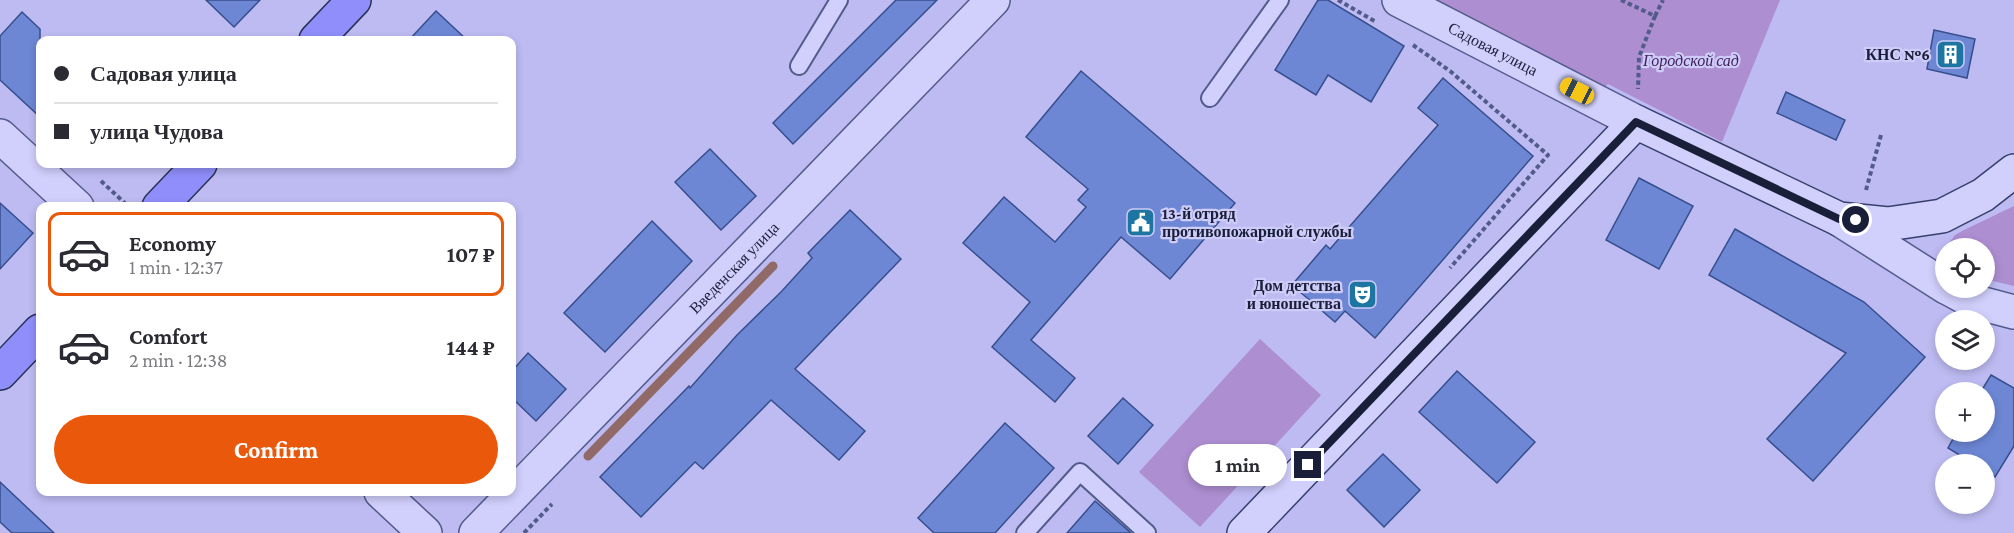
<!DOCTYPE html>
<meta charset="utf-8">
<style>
:root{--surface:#fff;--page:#f7f7f7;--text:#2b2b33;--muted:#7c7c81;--line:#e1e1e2;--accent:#ea580c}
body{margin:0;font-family:"Crimson Pro",serif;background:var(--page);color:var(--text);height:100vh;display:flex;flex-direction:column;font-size:22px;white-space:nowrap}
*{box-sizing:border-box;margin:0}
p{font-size:20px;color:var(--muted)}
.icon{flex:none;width:33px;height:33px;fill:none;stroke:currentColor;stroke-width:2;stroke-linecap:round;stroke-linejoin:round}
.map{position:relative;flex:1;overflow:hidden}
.panel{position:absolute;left:36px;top:202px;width:480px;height:294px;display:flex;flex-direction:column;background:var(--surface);border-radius:12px;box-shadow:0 3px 9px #0003}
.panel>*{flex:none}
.top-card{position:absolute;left:36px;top:36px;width:480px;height:132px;border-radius:12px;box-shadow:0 3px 9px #0003;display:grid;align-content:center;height:132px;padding:0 18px;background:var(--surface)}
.fabs{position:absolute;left:1935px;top:238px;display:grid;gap:12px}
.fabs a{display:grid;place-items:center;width:60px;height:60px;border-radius:50%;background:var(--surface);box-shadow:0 3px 9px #0003;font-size:30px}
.end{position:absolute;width:27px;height:27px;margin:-14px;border:8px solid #1a1f39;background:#fff;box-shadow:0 0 0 3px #fff}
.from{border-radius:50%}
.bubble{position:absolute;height:42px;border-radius:21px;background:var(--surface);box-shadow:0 3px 9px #0003;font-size:20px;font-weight:700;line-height:42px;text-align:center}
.car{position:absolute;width:18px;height:36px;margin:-18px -9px;border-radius:8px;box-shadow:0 0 4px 2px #0007;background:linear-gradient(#f5c518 24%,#345 0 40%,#f5c518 0 76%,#345 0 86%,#f5c518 0)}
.top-card b{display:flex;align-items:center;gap:21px;height:57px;font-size:22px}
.top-card b+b{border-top:2px solid var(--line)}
.top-card i{width:15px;height:15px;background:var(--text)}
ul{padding:10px 0 0;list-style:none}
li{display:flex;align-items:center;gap:18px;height:84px;margin:0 12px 9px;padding:0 6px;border:3px solid transparent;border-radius:12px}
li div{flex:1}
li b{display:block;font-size:22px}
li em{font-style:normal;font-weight:700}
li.on{border-color:var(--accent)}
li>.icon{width:54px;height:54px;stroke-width:1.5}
.button{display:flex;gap:12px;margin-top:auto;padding:12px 18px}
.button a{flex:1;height:69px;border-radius:36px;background:var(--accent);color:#fff;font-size:24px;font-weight:700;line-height:69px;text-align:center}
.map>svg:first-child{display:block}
.green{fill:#ad8ed1}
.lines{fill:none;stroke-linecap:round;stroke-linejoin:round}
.stream{stroke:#916a67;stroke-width:9}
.building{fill:#6d87d5;stroke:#374e8d;stroke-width:1.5}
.lane-casing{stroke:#535b8b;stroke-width:20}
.street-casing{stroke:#535b8b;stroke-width:36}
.secondary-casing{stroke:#37406d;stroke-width:36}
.primary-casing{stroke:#283258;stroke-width:36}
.path{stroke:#535b8b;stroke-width:4;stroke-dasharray:4.5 3;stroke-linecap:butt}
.lane{stroke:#d1cffc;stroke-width:16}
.street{stroke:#d1cffc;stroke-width:33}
.secondary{stroke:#d1cffc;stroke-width:33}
.primary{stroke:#908efb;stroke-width:33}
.route{stroke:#1a1f39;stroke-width:8}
.labels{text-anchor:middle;stroke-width:4.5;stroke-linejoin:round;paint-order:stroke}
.street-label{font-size:16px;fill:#1a1f39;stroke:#ceccf9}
.poi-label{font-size:16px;font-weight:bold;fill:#1a1f39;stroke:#ceccf9;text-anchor:end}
.park-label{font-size:16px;font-style:italic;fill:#401e57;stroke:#ceccf9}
</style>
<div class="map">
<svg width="2014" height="533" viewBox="0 0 2014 533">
<rect width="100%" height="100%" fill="#bdbbf2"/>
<!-- green -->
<g class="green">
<polygon points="1427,0 1780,0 1722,142 1608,84 1604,88"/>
<polygon points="2014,206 2014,286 1985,279 1984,249 1946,249 1945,258 1945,249 1955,235 1962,231"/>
<polygon points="1260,339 1321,395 1200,527 1139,472"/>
</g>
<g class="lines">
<!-- stream -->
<polyline class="stream" points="588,456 773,266"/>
</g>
<!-- building -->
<g class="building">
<polygon points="206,0 260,0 234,27"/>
<polygon points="896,0 937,0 793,144 773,123"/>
<polygon points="1318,0 1328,0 1404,46 1371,102 1328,75 1316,95 1275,70"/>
<polygon points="436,11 467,40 409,40"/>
<polygon points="22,12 40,29 40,117 0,80 0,36"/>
<polygon points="1934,30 1975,39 1967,78 1927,69"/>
<polygon points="1081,71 1235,203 1170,279 1121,237 1031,340 1075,378 1055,402 992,347 1030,302 963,243 1004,197 1055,242 1086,207 1078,200 1088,189 1026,137"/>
<polygon points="1443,78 1533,156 1375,338 1345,311 1335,322 1292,285 1326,245 1330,249 1438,125 1418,108"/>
<polygon points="1786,92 1845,120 1836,140 1777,113"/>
<polygon points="710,149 756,196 721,230 675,182"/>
<polygon points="1639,178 1693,206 1659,269 1606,240"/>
<polygon points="0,203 33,233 0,269"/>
<polygon points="850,210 901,259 795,369 865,431 839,460 771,400 703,469 695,462 641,517 600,477 689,386 690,388 737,335 781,292 812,258 808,253"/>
<polygon points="652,221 692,261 605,352 564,313"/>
<polygon points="1735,229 1864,302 1925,357 1813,481 1767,439 1846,353 1709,275"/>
<polygon points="528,353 566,389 536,421 512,398 512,371"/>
<polygon points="1457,371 1535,442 1497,483 1419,412"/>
<polygon points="1991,375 2014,388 2014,446 1995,477 1984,470 1984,465 1976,465 1948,448 1957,432 1984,432 1984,393 1980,393"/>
<polygon points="1123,398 1153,425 1118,464 1088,436"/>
<polygon points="1005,423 1054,468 995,533 934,533 918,518"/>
<polygon points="1383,454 1420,490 1384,527 1347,490"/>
<polygon points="0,482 54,533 12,533 0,522"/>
<polygon points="1095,501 1131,533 1067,533"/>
</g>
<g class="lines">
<defs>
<g id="lane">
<polyline points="799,66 839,0"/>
<polyline points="1210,98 1280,0"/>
<polyline points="1025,533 1080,472 1147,533"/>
</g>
<g id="street">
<path id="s1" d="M1399,0L1636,122"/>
<polyline points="0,136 77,207"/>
<polyline points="1839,219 1946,287"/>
<polyline points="1948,288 1972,301 2014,312"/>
<polyline points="381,492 425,533"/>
<path id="s2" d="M476,533L993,0"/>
</g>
<polyline id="secondary" points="1244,533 1636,122 1839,219 1888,224 1942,216 1983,195 2014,171"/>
<g id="primary">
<polyline points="316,40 354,0"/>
<polyline points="159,207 200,164"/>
<polyline points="0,373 40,331"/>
</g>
</defs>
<!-- lane casing -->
<use href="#lane" class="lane-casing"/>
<!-- street casing -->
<use href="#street" class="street-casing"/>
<!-- secondary casing -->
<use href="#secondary" class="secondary-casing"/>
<!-- primary casing -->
<use href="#primary" class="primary-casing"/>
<!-- path -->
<g class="path">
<polyline points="1338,0 1376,22"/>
<polyline points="1621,0 1655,16 1639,57 1638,89"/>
<polyline points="1655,16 1663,0"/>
<polyline points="1413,45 1450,71 1548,155 1450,268"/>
<polyline points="101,181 128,206"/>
<polyline points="1866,190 1881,135"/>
<polyline points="524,533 552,504"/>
</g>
<!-- lane -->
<use href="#lane" class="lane"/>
<!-- street -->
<use href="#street" class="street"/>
<!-- secondary -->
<use href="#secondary" class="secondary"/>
<!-- primary -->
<use href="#primary" class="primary"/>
</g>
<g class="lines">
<!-- route -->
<polyline class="route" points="1308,465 1636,122 1839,219 1856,220"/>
</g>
<!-- icons -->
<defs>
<symbol id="building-square" viewBox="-11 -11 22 22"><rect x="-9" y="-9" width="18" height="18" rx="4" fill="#1d75a1" stroke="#ceccf9"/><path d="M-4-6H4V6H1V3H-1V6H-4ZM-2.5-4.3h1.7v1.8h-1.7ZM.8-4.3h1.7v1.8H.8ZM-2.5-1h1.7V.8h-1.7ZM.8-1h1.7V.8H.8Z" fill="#fff"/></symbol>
<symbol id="civic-square" viewBox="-11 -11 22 22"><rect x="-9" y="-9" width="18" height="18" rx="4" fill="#1d75a1" stroke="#ceccf9"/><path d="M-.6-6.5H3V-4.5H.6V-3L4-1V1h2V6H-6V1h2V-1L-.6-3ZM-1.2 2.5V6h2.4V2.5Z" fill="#fff"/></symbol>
<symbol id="theatre-square" viewBox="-11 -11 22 22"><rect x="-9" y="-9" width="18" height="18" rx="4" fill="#1d75a1" stroke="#ceccf9"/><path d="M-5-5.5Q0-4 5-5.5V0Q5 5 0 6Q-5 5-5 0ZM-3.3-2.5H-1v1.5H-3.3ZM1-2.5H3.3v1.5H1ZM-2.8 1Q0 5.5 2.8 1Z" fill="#fff"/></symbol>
</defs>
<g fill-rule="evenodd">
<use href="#building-square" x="1934" y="38" width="33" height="33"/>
<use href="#civic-square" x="1124" y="206" width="33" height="33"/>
<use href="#theatre-square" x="1346" y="278" width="33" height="33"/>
</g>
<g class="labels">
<!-- street labels -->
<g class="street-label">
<text dy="6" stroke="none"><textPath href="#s1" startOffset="106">Садовая улица</textPath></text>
<text dy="6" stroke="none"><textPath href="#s2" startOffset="370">Введенская улица</textPath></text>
</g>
<!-- poi labels -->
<g class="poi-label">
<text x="1930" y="60">КНС №6</text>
<text x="1162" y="219" text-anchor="start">13-й отряд<tspan x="1162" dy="18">противопожарной службы</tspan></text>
<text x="1341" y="291">Дом детства<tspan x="1341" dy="18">и юношества</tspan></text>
</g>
<!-- park labels -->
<g class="park-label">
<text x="1691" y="66">Городской сад</text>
</g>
</g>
</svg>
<div class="fabs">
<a><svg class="icon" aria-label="locate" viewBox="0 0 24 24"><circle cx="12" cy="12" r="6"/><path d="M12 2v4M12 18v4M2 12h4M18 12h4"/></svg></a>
<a><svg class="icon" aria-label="layers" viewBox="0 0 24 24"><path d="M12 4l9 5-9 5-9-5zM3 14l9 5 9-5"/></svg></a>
<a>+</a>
<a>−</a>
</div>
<i class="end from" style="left:1856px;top:220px"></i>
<i class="end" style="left:1308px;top:465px"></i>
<div class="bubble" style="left:1188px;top:444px;width:99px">1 min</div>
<i class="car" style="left:1577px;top:91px;rotate:297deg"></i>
<div class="top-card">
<b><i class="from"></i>Садовая улица</b>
<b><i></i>улица Чудова</b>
</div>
<section class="panel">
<ul>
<li class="on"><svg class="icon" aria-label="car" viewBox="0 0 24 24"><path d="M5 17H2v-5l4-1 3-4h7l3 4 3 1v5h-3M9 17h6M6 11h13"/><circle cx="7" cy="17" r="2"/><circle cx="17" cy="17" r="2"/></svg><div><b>Economy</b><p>1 min · 12:37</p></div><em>107 ₽</em></li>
<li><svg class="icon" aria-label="car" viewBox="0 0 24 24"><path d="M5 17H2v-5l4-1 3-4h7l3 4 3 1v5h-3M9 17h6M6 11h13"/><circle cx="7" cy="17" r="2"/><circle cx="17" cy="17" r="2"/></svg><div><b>Comfort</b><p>2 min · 12:38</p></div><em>144 ₽</em></li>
</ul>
<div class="button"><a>Confirm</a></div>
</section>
</div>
